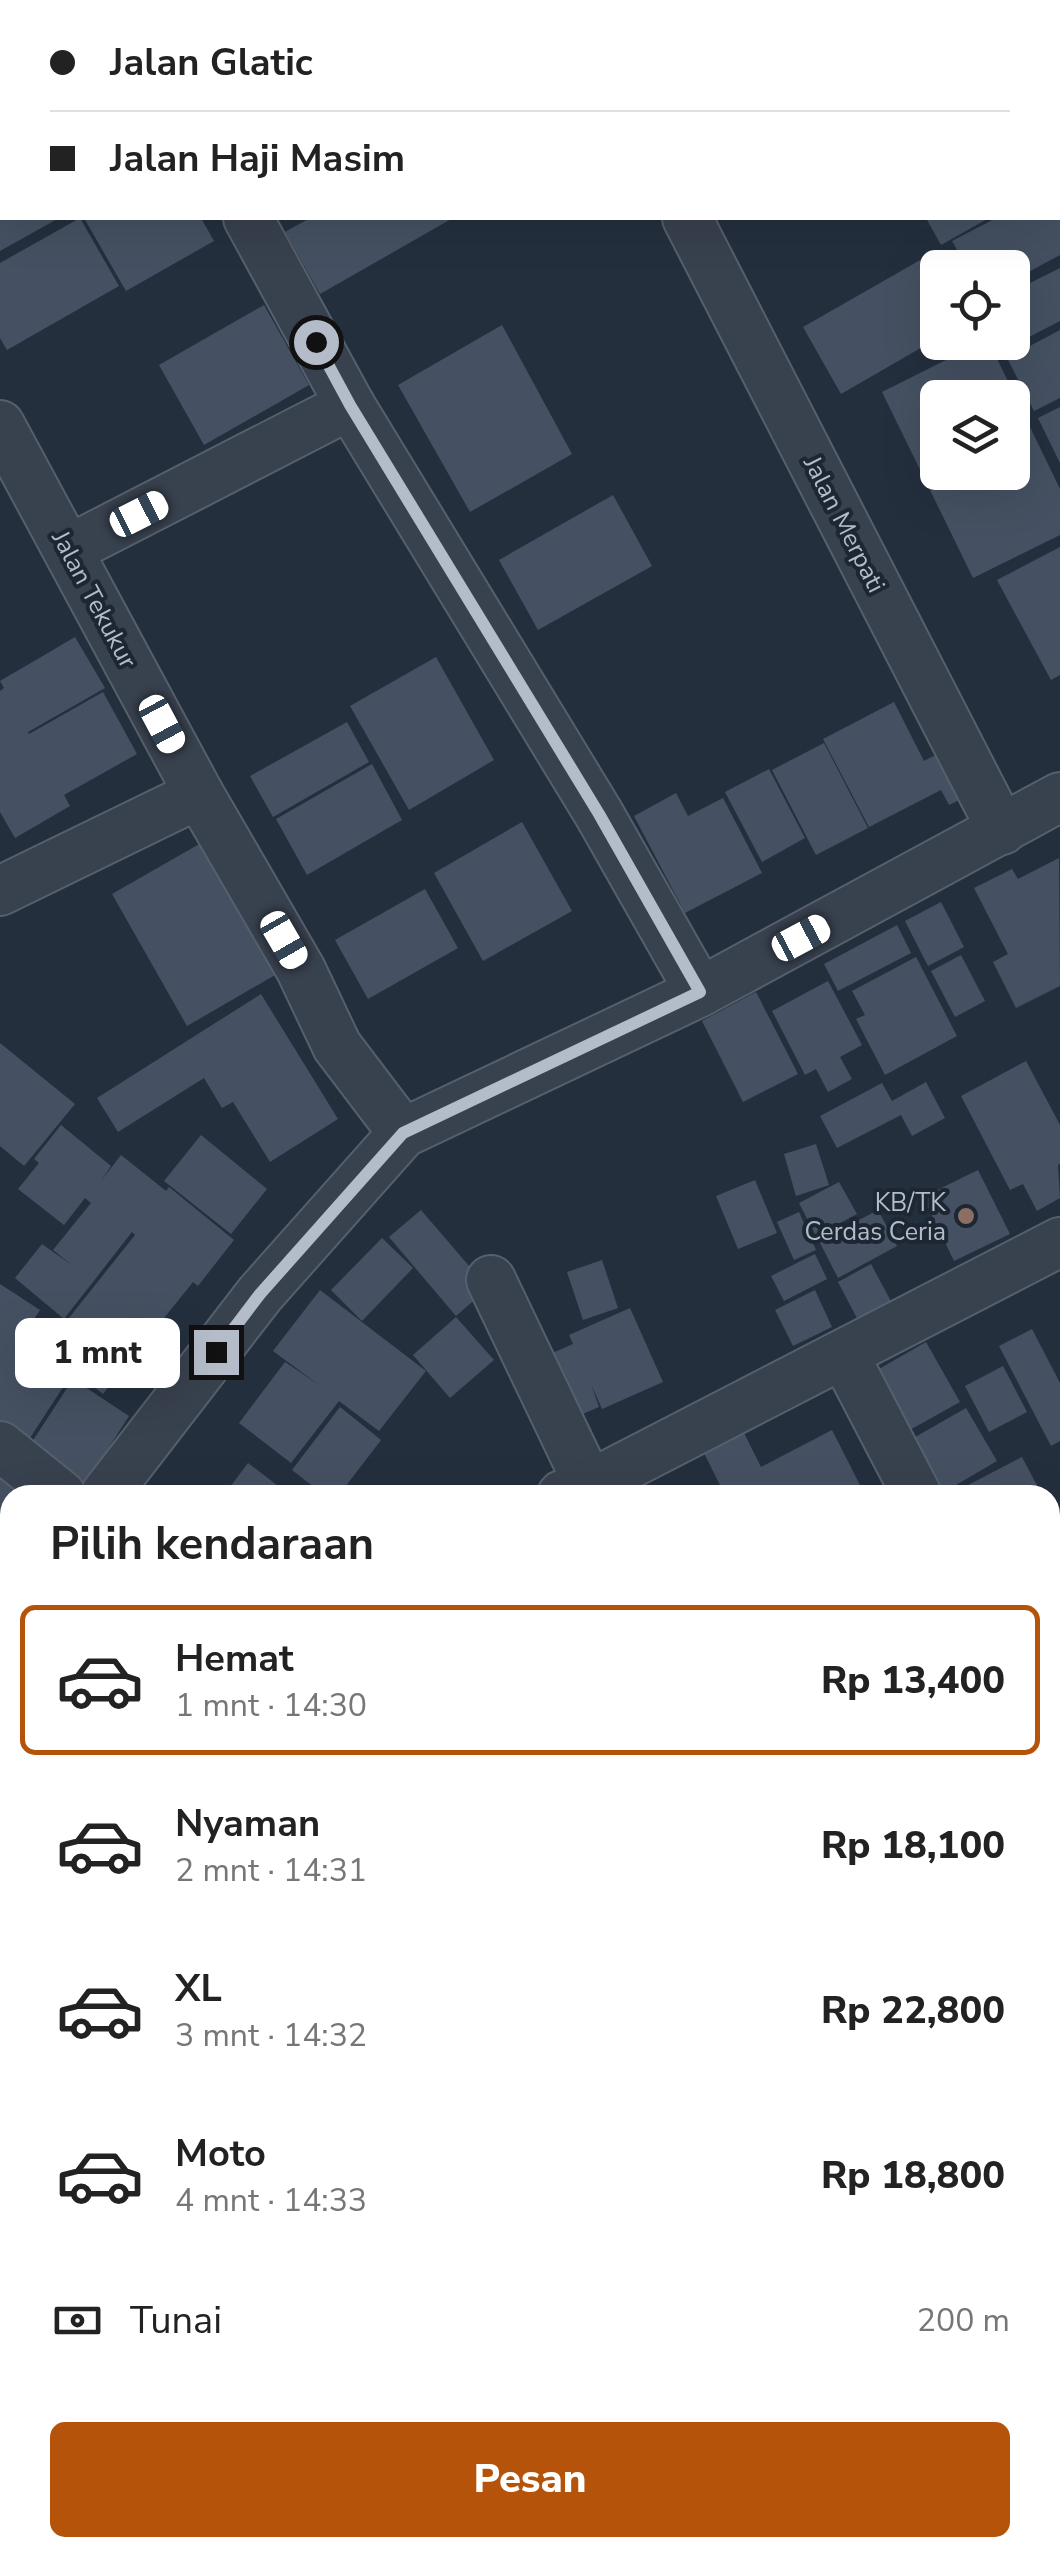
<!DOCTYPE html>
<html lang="id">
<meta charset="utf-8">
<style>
:root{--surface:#fff;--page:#f6f6f6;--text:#222;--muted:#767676;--line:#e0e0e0;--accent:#b45309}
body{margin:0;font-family:"Nunito Sans",sans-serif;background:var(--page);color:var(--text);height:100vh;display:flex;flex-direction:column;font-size:38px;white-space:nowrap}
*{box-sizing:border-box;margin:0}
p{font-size:32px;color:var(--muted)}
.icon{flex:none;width:55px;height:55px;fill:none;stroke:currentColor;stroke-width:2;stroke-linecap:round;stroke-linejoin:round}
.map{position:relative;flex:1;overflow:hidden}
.panel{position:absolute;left:0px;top:1485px;width:1060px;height:1072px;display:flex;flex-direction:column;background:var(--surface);border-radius:30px 30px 0 0;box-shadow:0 10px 40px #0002}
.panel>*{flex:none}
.guide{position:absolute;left:0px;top:0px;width:1060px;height:220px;box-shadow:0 10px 40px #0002;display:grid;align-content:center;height:220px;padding:0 50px;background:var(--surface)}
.controls{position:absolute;left:920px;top:250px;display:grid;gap:20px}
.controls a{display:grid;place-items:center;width:110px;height:110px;border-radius:15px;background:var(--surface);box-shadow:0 10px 40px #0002;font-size:50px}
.end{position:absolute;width:45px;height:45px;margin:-22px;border:12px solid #b4bcc9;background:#111;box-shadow:0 0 0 5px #111}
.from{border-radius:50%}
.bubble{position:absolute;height:70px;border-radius:15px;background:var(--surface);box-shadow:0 10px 40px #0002;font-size:32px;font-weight:800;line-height:70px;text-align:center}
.car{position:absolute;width:30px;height:60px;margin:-30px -15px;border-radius:12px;box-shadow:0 0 8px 2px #0007;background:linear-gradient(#fff 24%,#345 0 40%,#fff 0 76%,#345 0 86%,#fff 0)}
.guide b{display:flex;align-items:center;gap:35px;height:95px;font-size:38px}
.guide b+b{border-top:2px solid var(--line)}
.guide i{width:25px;height:25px;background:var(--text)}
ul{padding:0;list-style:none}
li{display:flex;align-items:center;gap:30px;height:150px;margin:0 20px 15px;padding:0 30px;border:5px solid transparent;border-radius:15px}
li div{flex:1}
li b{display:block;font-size:38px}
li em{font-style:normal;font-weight:800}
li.active{border-color:var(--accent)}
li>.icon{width:90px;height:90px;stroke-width:1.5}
h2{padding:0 50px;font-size:45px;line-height:120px}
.pay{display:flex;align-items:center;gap:25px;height:110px;padding:0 50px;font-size:38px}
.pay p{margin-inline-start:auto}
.action{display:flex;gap:20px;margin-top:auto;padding:20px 50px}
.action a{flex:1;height:115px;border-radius:15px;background:var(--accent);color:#fff;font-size:40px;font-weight:800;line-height:115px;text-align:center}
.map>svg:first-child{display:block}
.green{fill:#263c3f}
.building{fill:#455162;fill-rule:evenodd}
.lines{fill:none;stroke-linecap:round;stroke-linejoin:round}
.minor-casing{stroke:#565f6c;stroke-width:52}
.motorway-casing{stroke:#434c59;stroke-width:60}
.minor{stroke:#38414e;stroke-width:48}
.motorway{stroke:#746855;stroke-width:55}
.route{stroke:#b4bcc9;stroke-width:12}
.education-dot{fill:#8d6e63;stroke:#1d2633;stroke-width:4}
.labels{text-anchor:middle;stroke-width:8;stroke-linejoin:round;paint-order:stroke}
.street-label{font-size:25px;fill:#b4bcc9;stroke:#1d2633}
.poi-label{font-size:25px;fill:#b4bcc9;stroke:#1d2633;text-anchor:end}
</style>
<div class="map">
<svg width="1060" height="2556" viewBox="0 0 1060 2556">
<rect width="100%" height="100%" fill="#242f3e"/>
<!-- green -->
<polygon class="green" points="1050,1792 1060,1793 1060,2332 1050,2333"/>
<!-- building -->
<g class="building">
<polygon points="0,218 59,218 0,251"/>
<polygon points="80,218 119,286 7,350 0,338 0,263"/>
<polygon points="84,218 201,218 214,241 126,291"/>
<polygon points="310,218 453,218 320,294 285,232"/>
<polygon points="926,218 989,218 941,245"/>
<polygon points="996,218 1060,218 1060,255 1012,281 1012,268 967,268 952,241"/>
<polygon points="936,251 945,268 938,268 938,338 841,394 803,327"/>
<polygon points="1060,268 1060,321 1006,349 1002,342 1012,342 1012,292"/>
<polygon points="264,305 309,385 204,445 159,365"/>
<polygon points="502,325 572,454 470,512 398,385"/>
<polygon points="1060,330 1060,398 1034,411 1007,358"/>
<path d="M982,342H989L1060,489V535L973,578L882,392ZM938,398H1012V472H938Z"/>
<polygon points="1060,407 1060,463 1038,418"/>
<polygon points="613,495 652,566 538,630 499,560"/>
<polygon points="1060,547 1060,675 1051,680 997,580"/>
<polygon points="75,637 105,688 28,732 29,734 103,692 137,754 64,795 70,806 15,838 0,812 0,691 4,688 0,681"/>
<polygon points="436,657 494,760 409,810 350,706"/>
<polygon points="894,702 924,761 945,750 969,795 949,805 941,790 869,827 823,739"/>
<polygon points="347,722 369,762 273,817 250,776"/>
<polygon points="824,743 868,828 816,855 772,770"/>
<polygon points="372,764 402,820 307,875 276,819"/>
<polygon points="769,769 805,838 762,862 725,792"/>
<polygon points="676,793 688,816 723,798 762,873 685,913 634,816"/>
<polygon points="522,822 572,911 483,961 434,873"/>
<polygon points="208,839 282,971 187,1026 112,894"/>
<polygon points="1059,858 1060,986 1016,1008 993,962 1008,954 974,888 1012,869 1018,879"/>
<polygon points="425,889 458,948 368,999 335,940"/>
<polygon points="941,902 964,947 928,966 905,921"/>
<polygon points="897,925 911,953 838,991 824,964"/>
<polygon points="961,955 985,1001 955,1017 931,971"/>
<polygon points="916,957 957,1036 885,1075 856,1019 865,1015 852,991"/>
<polygon points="828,981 862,1045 840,1057 852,1079 828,1092 816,1069 805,1075 772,1011"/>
<polygon points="756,992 798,1074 743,1102 702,1021"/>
<polygon points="261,994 338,1119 270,1162 233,1102 222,1108 204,1078 118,1132 97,1098"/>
<polygon points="0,1043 75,1104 24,1166 0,1146"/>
<polygon points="1026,1061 1060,1125 1060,1164 1058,1165 1060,1198 1037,1211 1023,1184 1010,1190 961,1096"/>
<polygon points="926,1082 945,1118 912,1136 901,1115 837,1148 820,1116 882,1083 892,1101"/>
<polygon points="61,1125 111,1166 101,1181 121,1155 166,1191 169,1187 234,1240 198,1286 193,1282 103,1394 45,1348 135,1235 132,1232 64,1319 15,1278 42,1244 73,1266 53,1250 91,1203 85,1198 64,1225 18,1189 39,1163 34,1159"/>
<polygon points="201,1135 267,1189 231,1234 164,1181"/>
<polygon points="816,1144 829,1185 796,1196 784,1154"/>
<polygon points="978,1170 1010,1234 954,1261 923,1197"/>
<polygon points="755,1180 777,1233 738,1249 716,1196"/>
<polygon points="839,1182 857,1214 816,1236 799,1203"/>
<polygon points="421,1210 488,1288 456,1316 389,1237"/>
<polygon points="878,1210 897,1246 838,1278 819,1241"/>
<polygon points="799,1212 816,1250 794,1260 777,1222"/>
<polygon points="382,1238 413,1268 362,1321 331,1290"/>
<polygon points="815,1254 827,1279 784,1301 771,1276"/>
<polygon points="602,1260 618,1308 583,1320 567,1272"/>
<polygon points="871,1264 893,1305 860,1324 838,1282"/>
<polygon points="0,1284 40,1310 19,1342 71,1375 28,1441 0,1422"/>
<polygon points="320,1290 426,1371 379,1431 339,1401 291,1463 239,1423 285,1362 319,1385 273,1351"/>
<polygon points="815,1290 832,1327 793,1346 775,1310"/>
<polygon points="630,1308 663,1382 602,1409 591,1384 599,1407 562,1423 536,1360 573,1344 569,1335"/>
<polygon points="456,1317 494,1360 450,1398 413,1355"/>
<polygon points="1032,1329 1060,1383 1060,1441 1051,1446 999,1346"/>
<polygon points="926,1342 960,1402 899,1436 865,1377"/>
<polygon points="1003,1366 1027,1412 989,1432 965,1386"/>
<polygon points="73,1379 129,1416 85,1485 28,1448"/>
<polygon points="340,1407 381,1440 339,1495 324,1495 292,1470"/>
<polygon points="966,1408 997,1461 939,1495 903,1444"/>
<polygon points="832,1430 860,1485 854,1487 858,1495 706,1495 721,1487 703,1451 743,1431 761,1467"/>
<polygon points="1022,1457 1042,1495 949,1495"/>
<polygon points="248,1463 290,1495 224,1495"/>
<polygon points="0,1474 29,1495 10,1495 10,1522 0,1535"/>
<polygon points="10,1526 10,1570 0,1563 0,1540"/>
<polygon points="10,1669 10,1753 0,1767 0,1682"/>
<polygon points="10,1764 10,1824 0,1816 0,1777"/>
<polygon points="0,1818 10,1826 10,1882 0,1875"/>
<polygon points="10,1919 10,1993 0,2003 0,1930"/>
<polygon points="0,2140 10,2146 10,2217 0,2220"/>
</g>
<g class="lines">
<defs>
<g id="minor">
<polyline points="130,0 131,2"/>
<polyline points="574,0 576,2"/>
<polyline points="963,0 964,2"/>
<polyline points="7,2 11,0"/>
<polyline points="1058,172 1060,177"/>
<polyline points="248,218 350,405 599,814 700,992"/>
<polyline points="687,218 1002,830"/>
<polyline points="0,425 199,794 301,970 337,1046 403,1133"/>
<polyline points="68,550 350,405"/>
<polyline points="0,891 199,794"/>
<polyline points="491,1280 589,1485"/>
<polyline points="844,1355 917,1495"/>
<polyline points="0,1446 61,1495"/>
<polyline points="105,1495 260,1294 403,1133 700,992 1060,797"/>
<polyline points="562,1495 589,1485 1060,1242"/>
<polyline points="0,2253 10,2240"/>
<polyline points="0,2313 10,2313"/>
</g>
<g id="motorway">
<polyline points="1050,2387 1060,2387"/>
<polyline points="0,2411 10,2411"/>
<polyline points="1050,2503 1060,2503"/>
<polyline points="0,2536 10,2535"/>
</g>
</defs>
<!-- minor casing -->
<use href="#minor" class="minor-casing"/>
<!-- motorway casing -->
<use href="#motorway" class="motorway-casing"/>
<!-- minor -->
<use href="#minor" class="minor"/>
<!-- motorway -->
<use href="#motorway" class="motorway"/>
</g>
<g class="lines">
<!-- route -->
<polyline class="route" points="216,1352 260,1294 403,1133 700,992 599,814 350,405 316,342"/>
</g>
<!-- markers -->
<circle class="education-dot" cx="966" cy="1216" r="10"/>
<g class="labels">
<!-- street labels -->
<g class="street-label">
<text transform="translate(845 524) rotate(63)" y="9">Jalan Merpati</text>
<text transform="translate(95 599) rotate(62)" y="9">Jalan Tekukur</text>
</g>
<!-- poi labels -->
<g class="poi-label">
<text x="946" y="1211">KB/TK<tspan x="946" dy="29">Cerdas Ceria</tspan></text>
</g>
</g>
</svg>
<div class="controls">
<a><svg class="icon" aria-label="locate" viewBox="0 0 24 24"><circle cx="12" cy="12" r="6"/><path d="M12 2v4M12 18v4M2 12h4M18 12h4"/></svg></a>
<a><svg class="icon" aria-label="layers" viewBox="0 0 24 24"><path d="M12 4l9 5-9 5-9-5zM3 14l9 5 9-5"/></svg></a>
</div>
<i class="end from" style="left:316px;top:342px"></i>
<i class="end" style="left:216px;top:1352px"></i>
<div class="bubble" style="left:15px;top:1318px;width:165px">1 mnt</div>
<i class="car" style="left:139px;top:514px;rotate:63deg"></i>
<i class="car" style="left:162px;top:724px;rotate:152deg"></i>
<i class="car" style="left:801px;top:938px;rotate:62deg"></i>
<i class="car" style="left:284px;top:940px;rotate:150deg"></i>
<div class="guide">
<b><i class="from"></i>Jalan Glatic</b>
<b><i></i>Jalan Haji Masim</b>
</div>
<section class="panel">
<h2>Pilih kendaraan</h2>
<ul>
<li class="active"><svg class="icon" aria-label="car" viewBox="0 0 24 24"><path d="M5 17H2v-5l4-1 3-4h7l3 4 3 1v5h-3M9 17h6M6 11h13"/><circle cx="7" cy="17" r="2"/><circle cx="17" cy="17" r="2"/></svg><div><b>Hemat</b><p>1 mnt · 14:30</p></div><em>Rp 13,400</em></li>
<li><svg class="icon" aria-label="car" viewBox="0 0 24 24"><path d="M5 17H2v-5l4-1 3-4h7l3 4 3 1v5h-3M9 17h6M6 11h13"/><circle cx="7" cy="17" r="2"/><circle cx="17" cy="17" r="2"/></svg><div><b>Nyaman</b><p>2 mnt · 14:31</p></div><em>Rp 18,100</em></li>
<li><svg class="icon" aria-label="car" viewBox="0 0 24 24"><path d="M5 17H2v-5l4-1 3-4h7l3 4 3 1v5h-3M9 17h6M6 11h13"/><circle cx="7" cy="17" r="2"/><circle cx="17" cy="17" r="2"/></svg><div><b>XL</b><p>3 mnt · 14:32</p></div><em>Rp 22,800</em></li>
<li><svg class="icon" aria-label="car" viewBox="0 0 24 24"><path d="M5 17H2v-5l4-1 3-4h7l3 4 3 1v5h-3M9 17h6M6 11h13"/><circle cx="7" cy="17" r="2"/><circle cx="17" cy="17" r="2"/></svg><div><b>Moto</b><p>4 mnt · 14:33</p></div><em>Rp 18,800</em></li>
</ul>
<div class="pay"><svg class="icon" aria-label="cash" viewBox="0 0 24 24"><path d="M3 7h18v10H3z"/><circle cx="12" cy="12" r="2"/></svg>Tunai<p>200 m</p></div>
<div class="action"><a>Pesan</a></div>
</section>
</div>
